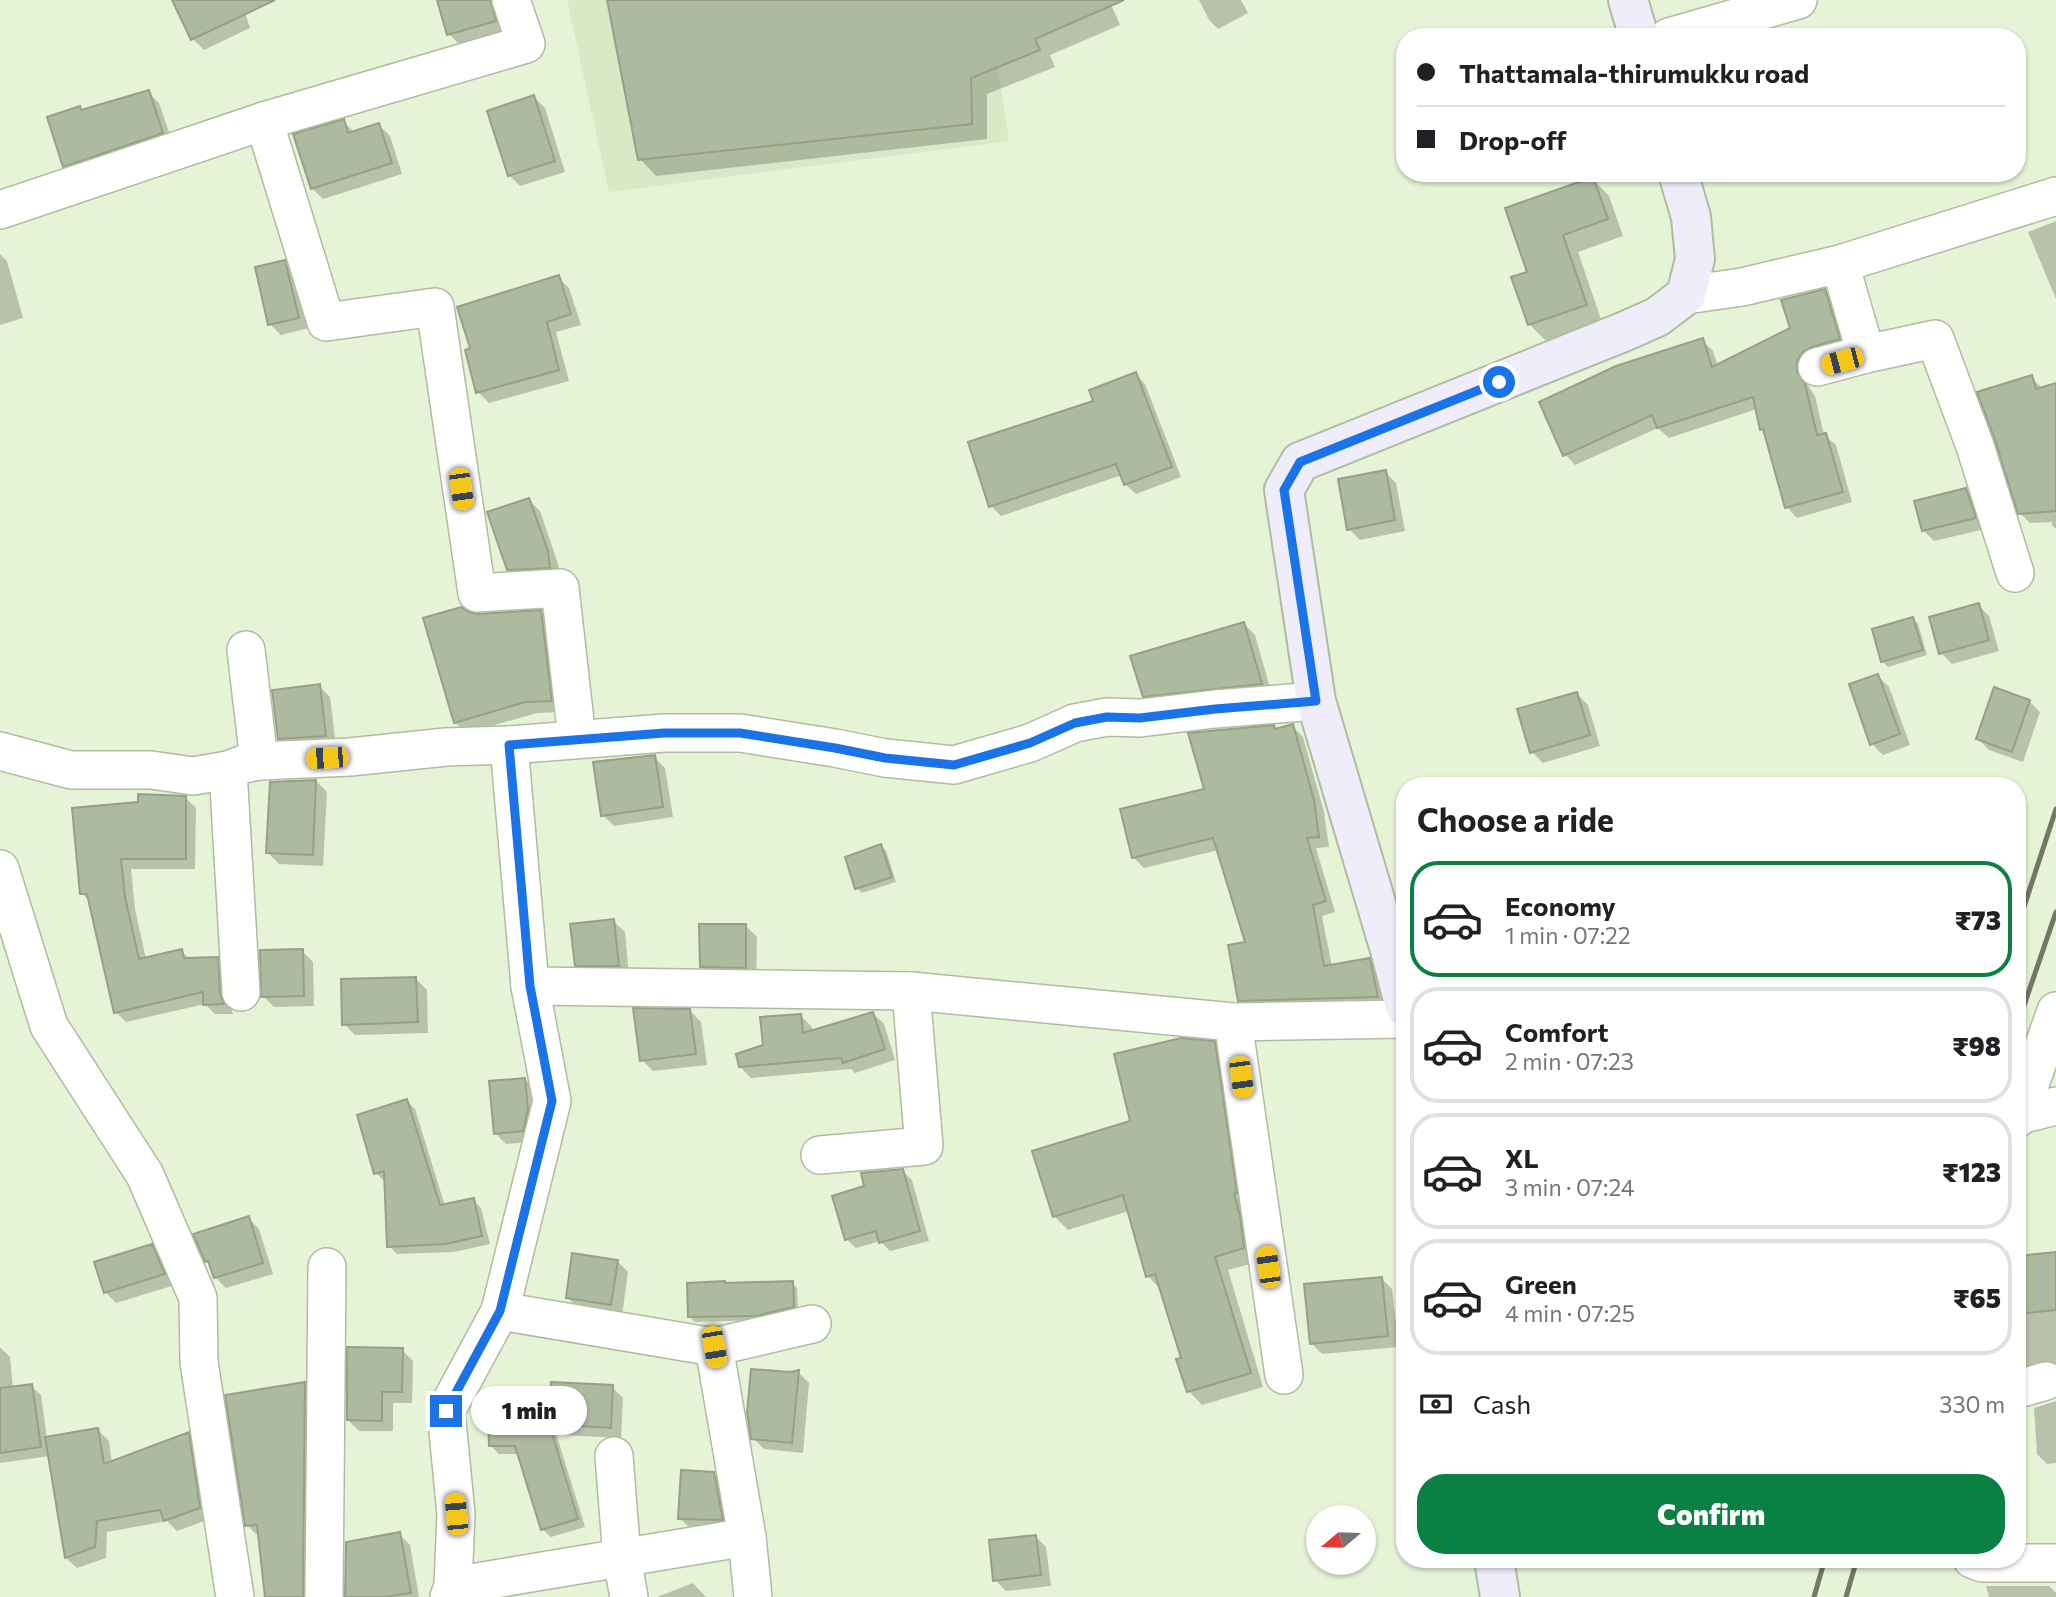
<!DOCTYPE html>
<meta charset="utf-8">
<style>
:root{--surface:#fff;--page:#f6f6f6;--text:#202124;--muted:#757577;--line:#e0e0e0;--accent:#0b8043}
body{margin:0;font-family:Commissioner,sans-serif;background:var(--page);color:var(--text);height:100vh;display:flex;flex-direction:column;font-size:26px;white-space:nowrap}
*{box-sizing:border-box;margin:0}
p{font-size:23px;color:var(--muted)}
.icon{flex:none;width:38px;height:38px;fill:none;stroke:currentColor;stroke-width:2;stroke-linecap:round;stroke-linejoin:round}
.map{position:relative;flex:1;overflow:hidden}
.details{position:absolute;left:1396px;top:777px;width:630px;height:791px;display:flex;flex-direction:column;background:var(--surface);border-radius:28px;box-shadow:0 2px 5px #0004}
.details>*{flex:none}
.top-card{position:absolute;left:1396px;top:28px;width:630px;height:154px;border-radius:28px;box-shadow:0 2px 5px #0004;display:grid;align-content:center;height:154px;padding:0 21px;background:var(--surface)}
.needle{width:46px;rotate:251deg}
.controls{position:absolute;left:1306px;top:1505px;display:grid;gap:14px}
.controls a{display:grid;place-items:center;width:70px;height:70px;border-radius:50%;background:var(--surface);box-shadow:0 2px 5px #0004;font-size:35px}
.end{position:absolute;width:32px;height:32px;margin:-16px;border:9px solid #1a73e8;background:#fff;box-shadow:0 0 0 4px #fff}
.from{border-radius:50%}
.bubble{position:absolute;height:49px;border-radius:24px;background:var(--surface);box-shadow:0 2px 5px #0004;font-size:23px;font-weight:800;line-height:49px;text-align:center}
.car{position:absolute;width:21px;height:42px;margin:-21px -10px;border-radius:9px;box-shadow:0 0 5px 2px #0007;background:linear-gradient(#f5c518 24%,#345 0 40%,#f5c518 0 76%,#345 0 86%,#f5c518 0)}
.top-card b{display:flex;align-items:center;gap:24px;height:66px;font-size:26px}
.top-card b+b{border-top:2px solid var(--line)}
.top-card i{width:18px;height:18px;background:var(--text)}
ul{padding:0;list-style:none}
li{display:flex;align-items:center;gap:21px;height:116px;margin:0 14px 10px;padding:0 7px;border:4px solid var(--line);border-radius:28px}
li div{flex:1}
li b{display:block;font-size:26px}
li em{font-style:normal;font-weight:800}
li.active{border-color:var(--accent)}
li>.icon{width:63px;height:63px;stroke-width:1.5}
h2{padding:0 21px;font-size:32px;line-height:84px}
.pay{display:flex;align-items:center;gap:18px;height:77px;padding:0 21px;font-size:26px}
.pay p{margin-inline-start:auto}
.button{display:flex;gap:14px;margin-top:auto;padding:14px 21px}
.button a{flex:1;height:80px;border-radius:28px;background:var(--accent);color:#fff;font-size:28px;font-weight:800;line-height:80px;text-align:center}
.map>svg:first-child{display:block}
.built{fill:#d9e9c5}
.shadow{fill:#0003}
.building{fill:#aeba9f;stroke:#95a086;stroke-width:2}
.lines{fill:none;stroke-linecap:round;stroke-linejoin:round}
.street-casing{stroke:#b0bca1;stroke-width:40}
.secondary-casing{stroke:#b0bca1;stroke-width:42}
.street{stroke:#fff;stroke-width:37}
.secondary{stroke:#efedfa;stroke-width:38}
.rail{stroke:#707866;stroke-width:5}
.route{stroke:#1a73e8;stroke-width:9}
</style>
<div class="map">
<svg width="2056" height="1597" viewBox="0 0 2056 1597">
<rect width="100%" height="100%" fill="#e6f3d6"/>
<!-- built -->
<polygon class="built" points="567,0 987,0 1009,141 609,192"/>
<!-- shadow -->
<g class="shadow">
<polygon points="185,0 241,0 250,28 204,50 193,39"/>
<polygon points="439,0 491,0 501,33 460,45 449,34"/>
<polygon points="609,0 1109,0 1120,25 1050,55 1055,67 987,94 987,139 656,176 640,159"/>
<polygon points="1199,0 1241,0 1248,13 1218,29 1209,20"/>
<polygon points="148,92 159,103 173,144 76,177 65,166 80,108 83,112"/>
<polygon points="534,97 545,108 565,172 520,186 509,175"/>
<polygon points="343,121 355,133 379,125 390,136 402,174 323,199 312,188"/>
<polygon points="1748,173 1777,173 1756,181"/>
<polygon points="1593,179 1609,196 1623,236 1578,252 1602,322 1546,341 1529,324 1529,273"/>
<polygon points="2056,221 2056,299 2028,232"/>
<polygon points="0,254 7,261 23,318 0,325"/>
<polygon points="284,262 295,273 309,328 281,335 270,324"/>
<polygon points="558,277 569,288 581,325 556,332 569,381 489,403 478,392"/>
<polygon points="1825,291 1835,302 1849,350 1807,372 1807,384 1815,396 1824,435 1836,445 1852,502 1797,518 1787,507 1757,409 1669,438 1658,428 1575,465 1565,454 1702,340 1713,351 1718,366 1792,329"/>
<polygon points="1135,374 1145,384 1181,477 1136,494 1125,484 1122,475 1001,516 991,506 1095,402"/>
<polygon points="2031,377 2042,388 2056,384 2056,529 2052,525 2052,522 2030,523 2020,513"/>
<polygon points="1385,472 1396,483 1405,531 1360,540 1349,529"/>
<polygon points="1966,490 1977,501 1985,529 1934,541 1923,530"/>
<polygon points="529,500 540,511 558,564 560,578 520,580 509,569"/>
<polygon points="1978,605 1989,616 1999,651 1952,664 1941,653"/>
<polygon points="541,612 552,623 562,712 537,713 466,733 455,722 468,614 478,616"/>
<polygon points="1913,619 1918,624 1927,655 1888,667 1883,662 1874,630"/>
<polygon points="1244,624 1255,635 1272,695 1155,707 1144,696"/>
<polygon points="1878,676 1889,687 1910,745 1883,755 1872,744"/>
<polygon points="319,686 330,697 336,746 290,749 279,738"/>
<polygon points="1577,694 1588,705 1600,746 1543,763 1532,752"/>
<polygon points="2029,701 2040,712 2023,762 1989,750 1978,739"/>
<polygon points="1292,726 1303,737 1324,812 1329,847 1316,848 1335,912 1322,916 1332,967 1369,960 1380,971 1388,1007 1250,1011 1239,1000 1247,944 1219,850 1144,868 1133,857 1274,727 1277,730"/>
<polygon points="654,757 665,768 673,817 614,826 603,815"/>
<polygon points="316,781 327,792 323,866 279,864 268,853"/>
<polygon points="186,798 196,808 195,869 131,869 135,909 146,959 181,951 190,959 217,959 228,969 230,1005 233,1014 215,1014 205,1004 126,1022 116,1012 90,902 82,893"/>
<polygon points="881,846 886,851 896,882 862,893 857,888"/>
<polygon points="613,921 625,932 629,976 588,976 577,965"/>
<polygon points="746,926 757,937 756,978 713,978 702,966"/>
<polygon points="302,951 313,962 314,1006 274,1007 263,996"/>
<polygon points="416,979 427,990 428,1033 355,1035 344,1024"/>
<polygon points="690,1011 701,1022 707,1065 653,1071 642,1060"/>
<polygon points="873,1013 884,1024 895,1060 855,1073 851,1069 751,1078 740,1067 801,1016 812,1027 812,1032"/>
<polygon points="1214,1043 1228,1057 1257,1262 1228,1270 1263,1387 1202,1405 1189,1391 1183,1359 1161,1290 1148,1276 1129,1211 1068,1230 1054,1216 1132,1122"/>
<polygon points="525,1079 536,1090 534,1142 506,1144 495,1133"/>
<polygon points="407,1101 415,1109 445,1206 473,1200 481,1208 490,1244 454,1252 397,1254 389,1246 386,1180 384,1181 376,1173"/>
<polygon points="902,1171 912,1180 929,1241 890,1251 880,1241 856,1248 846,1239 866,1187"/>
<polygon points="248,1218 259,1229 273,1274 226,1288 215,1277 212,1266 207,1261"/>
<polygon points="151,1246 162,1257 175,1285 116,1303 105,1292"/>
<polygon points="2056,1254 2056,1370 2018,1381 2018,1260 2031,1259"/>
<polygon points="617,1261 628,1272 622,1315 579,1309 568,1298"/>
<polygon points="1381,1278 1392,1289 1399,1347 1322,1354 1311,1343"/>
<polygon points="792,1283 797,1288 798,1311 761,1320 695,1322 690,1317 726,1284"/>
<polygon points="0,1347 10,1357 13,1388 31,1386 41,1395 47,1439 98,1430 109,1441 112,1463 188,1434 199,1445 210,1519 177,1531 167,1521 107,1532 106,1558 77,1568 66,1558 50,1456 0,1463"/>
<polygon points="402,1350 413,1361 412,1403 393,1403 393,1431 359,1431 348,1420"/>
<polygon points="798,1372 809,1383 803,1453 764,1449 753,1438 790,1374"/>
<polygon points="304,1383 315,1394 313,1597 267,1597 260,1535 257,1535 247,1525"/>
<polygon points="612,1387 623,1398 621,1438 562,1435 554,1427 585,1527 551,1537 542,1529 519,1454 499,1454 491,1446 544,1412 551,1420"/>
<polygon points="2056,1401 2056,1463 2047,1464 2037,1454 2034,1408"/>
<polygon points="714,1474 725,1485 733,1530 691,1529 680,1518"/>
<polygon points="399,1534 410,1545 419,1597 345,1597"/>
<polygon points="1035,1536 1046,1547 1051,1586 1006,1591 995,1580"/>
<polygon points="693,1583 706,1597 657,1597"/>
<polygon points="1986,1586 2049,1586 2056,1593 2056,1597 1989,1597"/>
</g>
<!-- building -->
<g class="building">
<polygon points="172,0 275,0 191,40"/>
<polygon points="437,0 491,0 496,21 447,35"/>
<polygon points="607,0 1124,0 1035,39 1040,50 971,78 972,124 638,160"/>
<polygon points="149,90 163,133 63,167 47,117 80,106 81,110"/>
<polygon points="534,95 555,161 508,176 487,111"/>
<polygon points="344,119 348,133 379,123 392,163 311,189 293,134"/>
<polygon points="1593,177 1608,219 1563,235 1587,305 1528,325 1511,277 1527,272 1505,208"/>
<polygon points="285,260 299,318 268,325 255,267"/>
<polygon points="559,275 571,314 547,322 559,370 476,393 465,350 470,348 457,307"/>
<polygon points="1825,289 1840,339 1812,347 1803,352 1797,361 1797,372 1805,384 1817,435 1826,433 1843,492 1785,508 1763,429 1760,430 1753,397 1657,428 1652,415 1563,456 1539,402 1616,366 1703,338 1712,367 1790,328 1781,300"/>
<polygon points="1136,372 1172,467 1124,485 1116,464 989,507 968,442 1093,401 1089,390"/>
<polygon points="2032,375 2036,389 2056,383 2056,511 2018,514 1995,440 1977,392"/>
<polygon points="1386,470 1395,520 1347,530 1338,479"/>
<polygon points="1966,488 1976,518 1922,531 1914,501"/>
<polygon points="529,498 548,551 550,568 507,570 487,512"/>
<polygon points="1979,603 1989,640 1939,654 1929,617"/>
<polygon points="461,607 469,612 478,614 541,610 552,701 525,702 454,723 423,618"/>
<polygon points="1913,617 1923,650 1881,662 1872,629"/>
<polygon points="1244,622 1262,684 1143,697 1130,656"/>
<polygon points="1878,674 1900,734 1870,745 1849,684"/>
<polygon points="320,684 326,736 278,739 272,690"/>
<polygon points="1994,687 2030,700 2012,752 1976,739"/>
<polygon points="1577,692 1590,735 1530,753 1517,709"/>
<polygon points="1293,724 1314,800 1319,837 1307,838 1326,901 1313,905 1324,966 1370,958 1378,997 1238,1001 1228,945 1245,942 1213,838 1132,858 1120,809 1204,789 1188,733 1274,725 1275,729"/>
<polygon points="655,755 663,807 601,816 593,762"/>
<polygon points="316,780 313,855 266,853 270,782"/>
<polygon points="138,794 186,796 186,859 121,859 125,897 139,959 182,949 184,958 218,957 220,993 224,1004 203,1005 203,992 114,1013 87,894 80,894 72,808 138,802"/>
<polygon points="881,844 892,877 855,889 845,857"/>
<polygon points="614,919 619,966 575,966 570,924"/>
<polygon points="699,924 746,924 746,968 700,967"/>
<polygon points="303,949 304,996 261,997 260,950"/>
<polygon points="416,977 418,1022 342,1025 341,979"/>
<polygon points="633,1008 690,1009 696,1054 640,1061"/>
<polygon points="873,1012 885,1049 843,1063 841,1058 739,1067 736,1054 763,1045 760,1017 801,1014 803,1033"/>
<polygon points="1181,1038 1215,1041 1237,1193 1234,1194 1240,1215 1244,1248 1215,1257 1251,1373 1187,1392 1176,1359 1181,1358 1155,1274 1146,1277 1123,1195 1053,1217 1032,1151 1130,1121 1114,1054"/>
<polygon points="525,1078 528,1110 523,1131 494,1134 489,1081"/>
<polygon points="407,1099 440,1205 474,1198 482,1236 445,1244 387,1247 384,1171 374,1174 357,1115"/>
<polygon points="903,1169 920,1231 879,1243 876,1231 845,1240 832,1196 864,1186 861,1173"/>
<polygon points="249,1216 263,1263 214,1278 208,1261 205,1262 193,1234"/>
<polygon points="152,1244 165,1274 104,1293 94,1262"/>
<polygon points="2056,1252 2056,1310 2018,1314 2018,1256"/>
<polygon points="572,1253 618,1260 611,1305 566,1298"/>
<polygon points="1382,1277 1388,1336 1310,1344 1304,1284"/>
<polygon points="725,1281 725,1283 793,1281 794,1307 755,1316 688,1317 687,1283"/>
<polygon points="347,1347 403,1348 402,1392 382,1392 382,1421 347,1420"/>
<polygon points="751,1369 790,1372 799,1370 792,1443 751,1439 747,1412"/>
<polygon points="305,1382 303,1597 265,1597 257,1525 245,1526 225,1395"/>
<polygon points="551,1382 613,1385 611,1428 549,1424"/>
<polygon points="32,1384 41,1447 0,1453 0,1388"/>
<polygon points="545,1410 578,1519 541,1530 515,1446 489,1446 488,1411"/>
<polygon points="98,1428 104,1464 189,1432 200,1508 164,1521 160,1510 97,1521 95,1547 65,1558 45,1437"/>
<polygon points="681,1470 714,1472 723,1520 678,1519"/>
<polygon points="400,1532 411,1593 384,1597 345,1597 346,1542"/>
<polygon points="1036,1535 1041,1575 993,1581 989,1540"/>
</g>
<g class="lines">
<defs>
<g id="street">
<polyline points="1669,37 1798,0"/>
<polyline points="264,121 326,322 435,307 477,593 560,588 577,739"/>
<polyline points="0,210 264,121 526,44 511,0"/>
<polyline points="1840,264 1866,354 1935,339 1975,446 2015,573"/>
<polyline points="1686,295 1742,287 1840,264 2056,196"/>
<polyline points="1817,367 1866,354"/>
<polyline points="246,650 259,761"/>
<polyline points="0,751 71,770 151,770 193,776 228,770 244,764 259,761 350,757 446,747 509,745 664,733 740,733 835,748 885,758 954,765 1030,743 1075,723 1107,717 1140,718 1215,709 1316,701"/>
<polyline points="228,770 241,992"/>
<polyline points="0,869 49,1026 145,1175 198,1298 199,1362 235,1597"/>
<polyline points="530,986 911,991 1233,1022 1405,1019"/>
<polyline points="1233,1022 1284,1375"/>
<polyline points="2019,1115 2056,1106"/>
<polyline points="2018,1118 2056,1011"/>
<polyline points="820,1155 924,1146 911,991"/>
<polyline points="714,1347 812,1324"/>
<polyline points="2018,1389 2046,1381"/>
<polyline points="614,1456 622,1558 629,1597"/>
<polyline points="747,1537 753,1597"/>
<polyline points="1972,1559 1982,1563 2056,1563"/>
<polyline points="453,1586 747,1537 714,1347 500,1311"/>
<polyline points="324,1597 327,1267"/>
<polyline points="449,1597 453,1586 456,1514 446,1411 500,1311 552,1101 530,986 509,745"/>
</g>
<g id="secondary">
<polyline points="1628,0 1639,37"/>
<polyline points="1405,1007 1390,950 1316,701 1284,490 1300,462 1623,332 1657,317 1686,295 1695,259 1691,217 1678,173"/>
<polyline points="1494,1559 1500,1597"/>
</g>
</defs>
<!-- street casing -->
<use href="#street" class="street-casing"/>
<!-- secondary casing -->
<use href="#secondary" class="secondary-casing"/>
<!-- street -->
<use href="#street" class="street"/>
<!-- secondary -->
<use href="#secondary" class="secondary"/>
<!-- rail -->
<g class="rail">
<polyline points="2018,925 2056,809"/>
<polyline points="2018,1023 2056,912"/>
<polyline points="1814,1597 1825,1559"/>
<polyline points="1846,1597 1857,1559"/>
</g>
</g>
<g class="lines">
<!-- route -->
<polyline class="route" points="446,1411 500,1311 552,1101 530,986 509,745 664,733 740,733 835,748 885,758 954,765 1030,743 1075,723 1107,717 1140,718 1215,709 1316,701 1284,490 1300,462 1499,382"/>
</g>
</svg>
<div class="controls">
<a><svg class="needle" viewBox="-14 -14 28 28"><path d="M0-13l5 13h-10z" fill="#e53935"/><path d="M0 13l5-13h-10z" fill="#757577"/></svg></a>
</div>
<i class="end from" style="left:1499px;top:382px"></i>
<i class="end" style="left:446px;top:1411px"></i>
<div class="bubble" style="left:471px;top:1386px;width:116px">1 min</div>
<i class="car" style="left:1842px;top:361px;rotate:255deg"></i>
<i class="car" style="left:461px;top:489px;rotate:172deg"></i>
<i class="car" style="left:327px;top:758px;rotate:267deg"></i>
<i class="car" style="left:1241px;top:1077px;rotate:172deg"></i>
<i class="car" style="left:1268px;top:1267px;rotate:352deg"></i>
<i class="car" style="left:714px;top:1347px;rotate:170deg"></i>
<i class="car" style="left:456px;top:1514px;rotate:355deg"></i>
<div class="top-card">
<b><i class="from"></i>Thattamala-thirumukku road</b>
<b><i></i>Drop-off</b>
</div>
<section class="details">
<h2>Choose a ride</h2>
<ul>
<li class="active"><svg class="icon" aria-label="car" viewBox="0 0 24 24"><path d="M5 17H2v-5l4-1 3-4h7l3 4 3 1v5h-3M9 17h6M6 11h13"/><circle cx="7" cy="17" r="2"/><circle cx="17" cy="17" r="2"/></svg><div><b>Economy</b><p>1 min · 07:22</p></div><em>₹73</em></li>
<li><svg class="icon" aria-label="car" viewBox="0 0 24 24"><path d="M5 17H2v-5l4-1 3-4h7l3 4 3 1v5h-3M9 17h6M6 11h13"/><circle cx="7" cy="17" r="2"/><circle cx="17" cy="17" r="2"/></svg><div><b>Comfort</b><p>2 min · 07:23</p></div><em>₹98</em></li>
<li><svg class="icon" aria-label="car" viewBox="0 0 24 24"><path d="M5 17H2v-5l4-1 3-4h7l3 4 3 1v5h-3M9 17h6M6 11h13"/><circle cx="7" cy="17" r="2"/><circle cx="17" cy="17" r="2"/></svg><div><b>XL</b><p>3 min · 07:24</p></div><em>₹123</em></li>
<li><svg class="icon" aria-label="car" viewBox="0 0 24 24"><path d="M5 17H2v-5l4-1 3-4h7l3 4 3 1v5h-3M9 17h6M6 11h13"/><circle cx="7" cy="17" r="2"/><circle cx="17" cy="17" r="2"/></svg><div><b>Green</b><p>4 min · 07:25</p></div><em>₹65</em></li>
</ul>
<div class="pay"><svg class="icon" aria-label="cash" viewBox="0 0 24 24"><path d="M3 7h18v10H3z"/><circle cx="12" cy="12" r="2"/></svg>Cash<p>330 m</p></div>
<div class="button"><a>Confirm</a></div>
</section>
</div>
